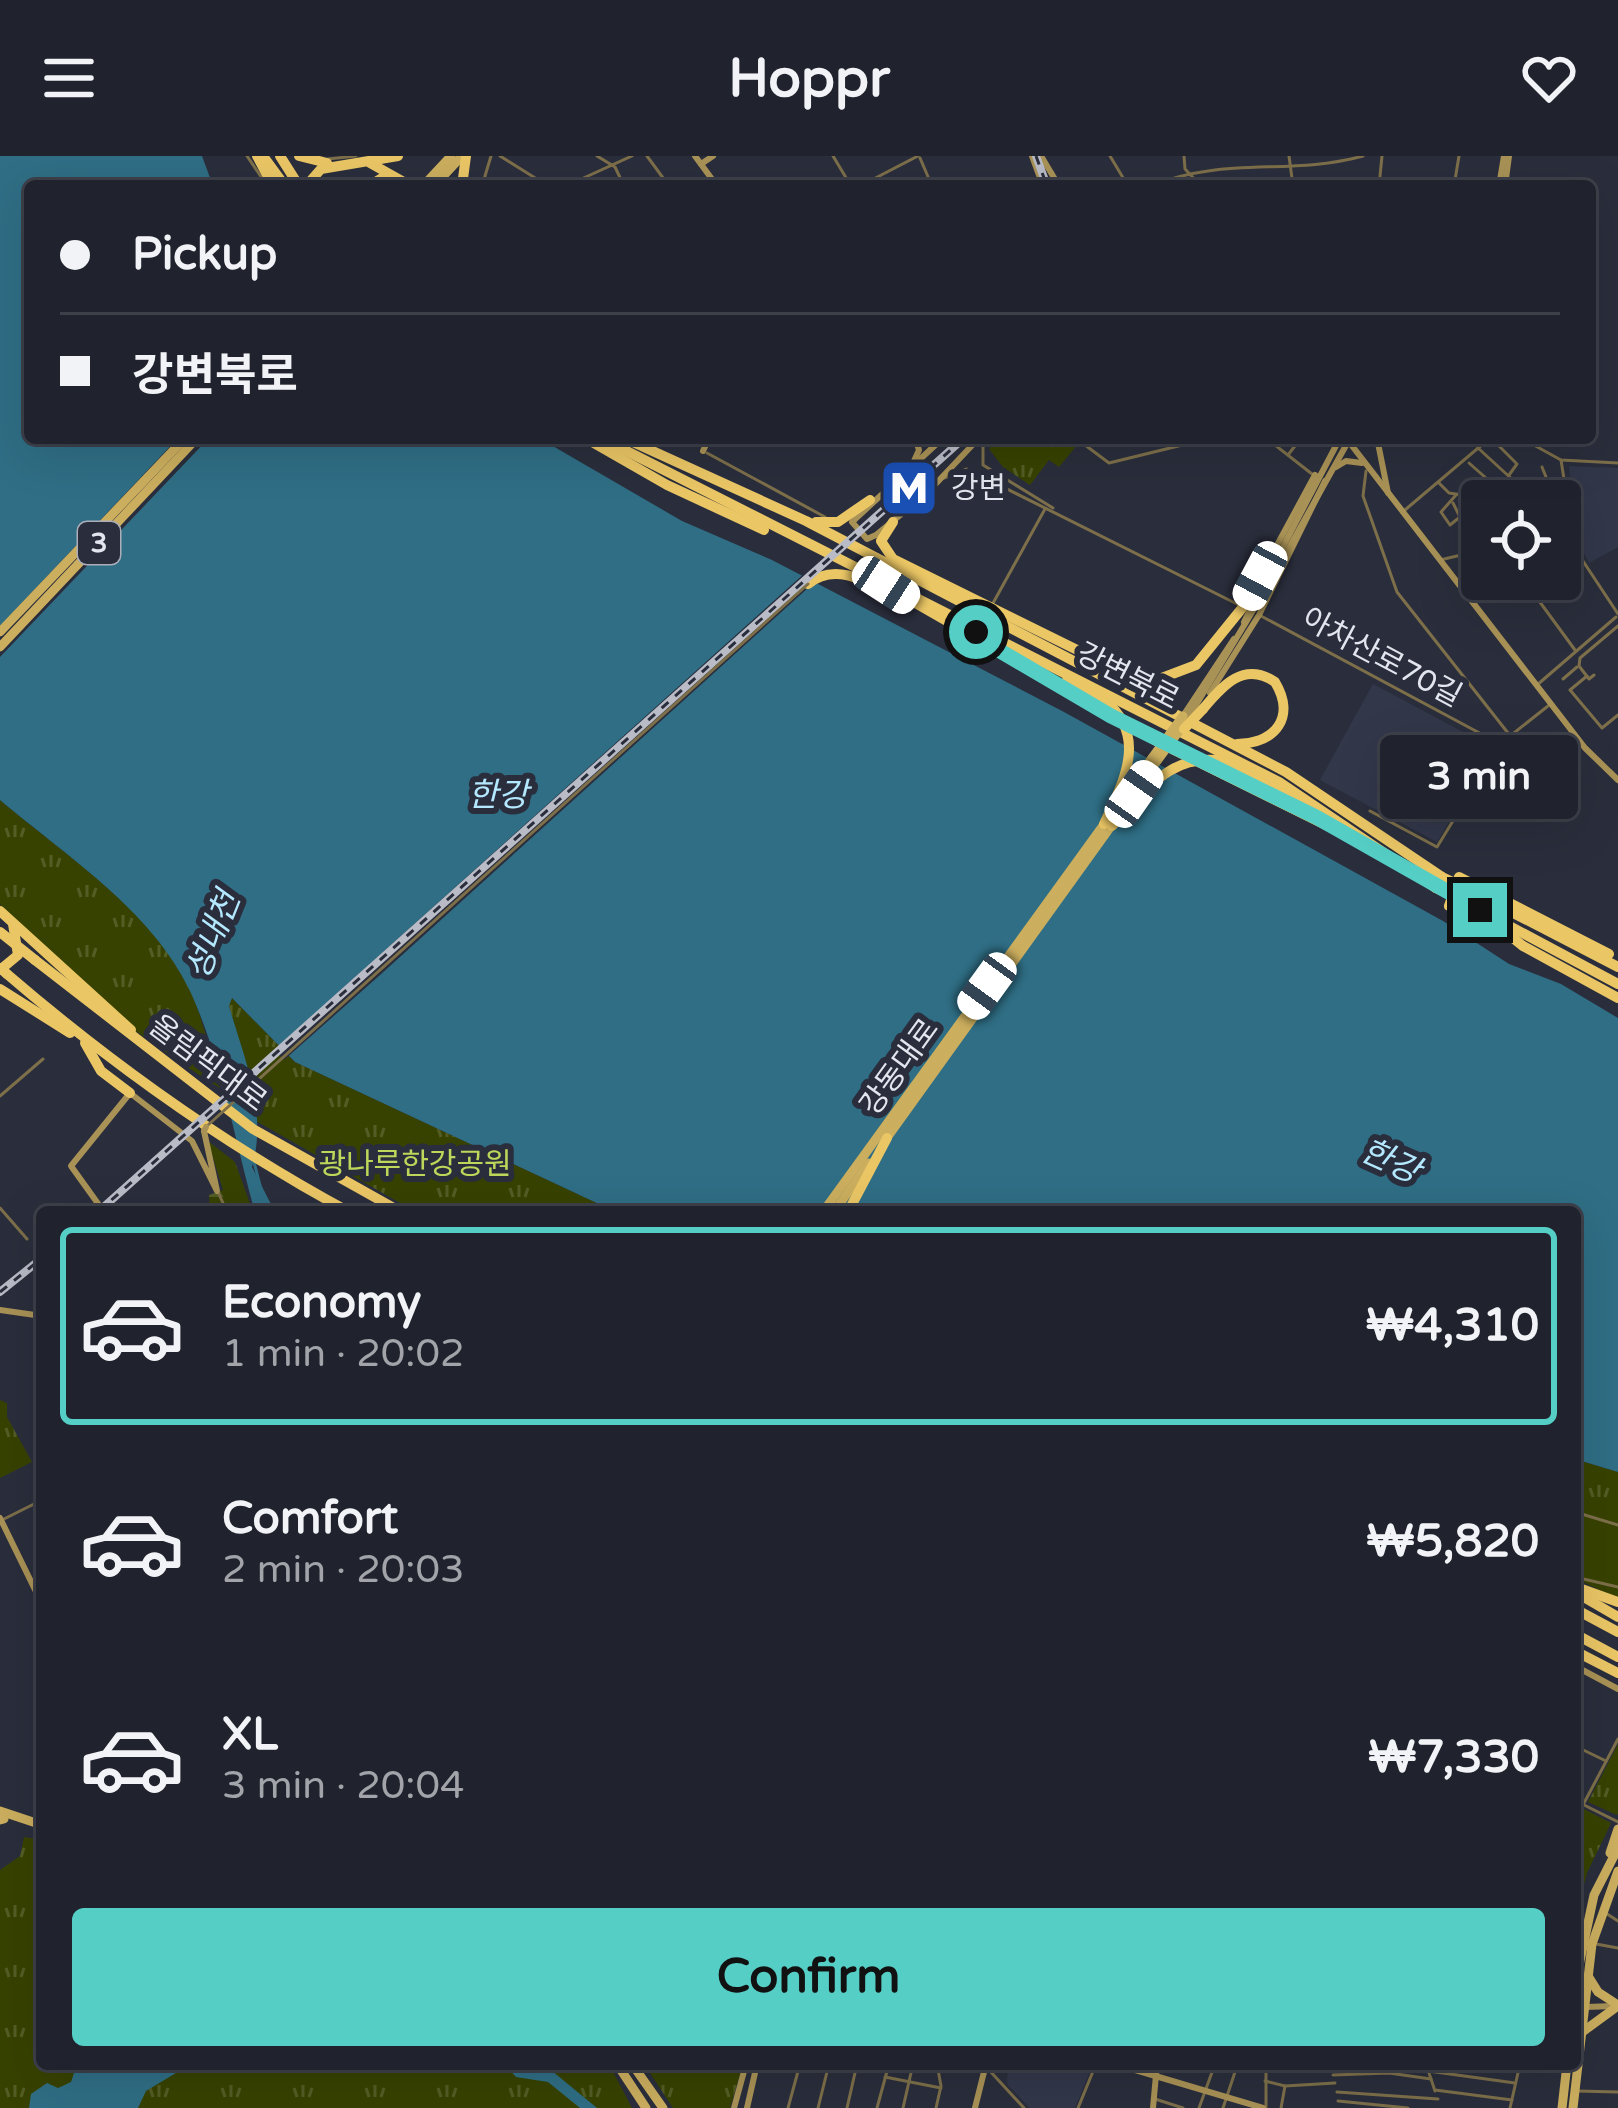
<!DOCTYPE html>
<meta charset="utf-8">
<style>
:root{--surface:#20222d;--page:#282a35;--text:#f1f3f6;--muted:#a2a4aa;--line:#3d3f49;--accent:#55cec5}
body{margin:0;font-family:"Varela Round","Noto Sans KR",sans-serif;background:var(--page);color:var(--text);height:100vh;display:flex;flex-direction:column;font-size:45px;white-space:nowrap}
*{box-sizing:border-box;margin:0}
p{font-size:39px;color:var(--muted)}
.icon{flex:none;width:66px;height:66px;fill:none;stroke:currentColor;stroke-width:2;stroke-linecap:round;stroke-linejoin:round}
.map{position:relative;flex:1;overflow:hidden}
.details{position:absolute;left:36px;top:1050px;width:1545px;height:864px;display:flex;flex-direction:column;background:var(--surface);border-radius:12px;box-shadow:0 12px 48px #0002,0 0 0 3px var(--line)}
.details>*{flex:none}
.banner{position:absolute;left:24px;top:24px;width:1572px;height:264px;border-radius:12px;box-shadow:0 12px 48px #0002,0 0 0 3px var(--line);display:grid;align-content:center;height:264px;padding:0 36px;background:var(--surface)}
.controls{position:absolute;left:1461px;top:324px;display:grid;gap:24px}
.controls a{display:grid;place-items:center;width:120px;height:120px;border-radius:12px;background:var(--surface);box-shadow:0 12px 48px #0002,0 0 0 3px var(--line);font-size:60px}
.end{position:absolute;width:54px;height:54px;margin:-27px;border:15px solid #55cec5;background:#111;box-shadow:0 0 0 6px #111}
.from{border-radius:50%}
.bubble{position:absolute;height:84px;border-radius:12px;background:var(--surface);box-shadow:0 12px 48px #0002,0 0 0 3px var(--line);font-size:39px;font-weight:700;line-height:84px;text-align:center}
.car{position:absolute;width:36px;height:72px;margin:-36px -18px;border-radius:15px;box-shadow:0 0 9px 3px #0007;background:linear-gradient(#fff 24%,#345 0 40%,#fff 0 76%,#345 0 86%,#fff 0)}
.banner b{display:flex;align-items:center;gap:42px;height:114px;font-size:45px}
.banner b+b{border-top:3px solid var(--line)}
.banner i{width:30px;height:30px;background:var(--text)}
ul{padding:21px 0 0;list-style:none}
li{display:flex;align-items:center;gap:36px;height:198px;margin:0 24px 18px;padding:0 12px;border:6px solid transparent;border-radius:12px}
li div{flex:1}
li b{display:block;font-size:45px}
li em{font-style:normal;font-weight:700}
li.current{border-color:var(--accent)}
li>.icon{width:108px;height:108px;stroke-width:1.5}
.cta{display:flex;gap:24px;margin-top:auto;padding:24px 36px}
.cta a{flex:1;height:138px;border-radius:12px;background:var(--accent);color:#111;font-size:48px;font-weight:700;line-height:138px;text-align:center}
header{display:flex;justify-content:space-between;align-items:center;height:156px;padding:0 36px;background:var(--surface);font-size:54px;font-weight:700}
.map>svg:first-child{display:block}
.built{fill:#32374a}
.grass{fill:url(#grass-tufts)}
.forest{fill:url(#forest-firs)}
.garden{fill:#374200}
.water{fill:#2f6e85}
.pier{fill:#2a2e3c}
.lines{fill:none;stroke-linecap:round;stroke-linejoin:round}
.stream{stroke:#2f6e85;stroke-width:3}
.highway-tunnel{stroke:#464a57;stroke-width:10;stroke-dasharray:10 5;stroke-linecap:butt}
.street{stroke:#7d6f4a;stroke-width:3}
.secondary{stroke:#a99256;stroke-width:6}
.primary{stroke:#cbae5e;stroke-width:9}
.highway{stroke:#eac665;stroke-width:10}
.rail-casing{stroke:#b9bcc6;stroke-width:8}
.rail{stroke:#2a2e3c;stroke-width:3;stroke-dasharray:9;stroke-linecap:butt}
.street-bridge{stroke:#7d6f4a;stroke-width:3}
.secondary-bridge{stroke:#a99256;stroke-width:6}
.primary-bridge{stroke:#cbae5e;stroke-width:9}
.highway-bridge{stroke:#eac665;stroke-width:10}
.route{stroke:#55cec5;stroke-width:15}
.labels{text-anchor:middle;stroke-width:12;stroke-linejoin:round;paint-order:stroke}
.shield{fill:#2a2e3c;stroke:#acafb9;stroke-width:3}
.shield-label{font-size:27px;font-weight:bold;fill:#e3e6ef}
.poi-label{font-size:30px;fill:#e3e6ef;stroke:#2a2e3c;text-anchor:start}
.street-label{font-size:30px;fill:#e3e6ef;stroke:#2a2e3c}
.park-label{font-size:30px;fill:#bcd75a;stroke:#2a2e3c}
.water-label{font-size:33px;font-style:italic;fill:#b4e8fe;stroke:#2a2e3c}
</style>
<header><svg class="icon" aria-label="menu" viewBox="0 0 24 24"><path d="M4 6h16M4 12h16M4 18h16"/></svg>Hoppr<svg class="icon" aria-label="heart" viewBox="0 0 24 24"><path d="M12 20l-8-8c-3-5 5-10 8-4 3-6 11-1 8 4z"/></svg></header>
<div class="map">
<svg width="1618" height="1952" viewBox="0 0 1618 1952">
<defs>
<pattern id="grass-tufts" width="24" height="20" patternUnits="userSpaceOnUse" patternTransform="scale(3)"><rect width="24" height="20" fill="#374200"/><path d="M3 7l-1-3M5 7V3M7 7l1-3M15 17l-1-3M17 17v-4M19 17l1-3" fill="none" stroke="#545d26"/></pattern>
<pattern id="forest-firs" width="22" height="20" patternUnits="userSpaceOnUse" patternTransform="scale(3)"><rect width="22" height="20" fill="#374200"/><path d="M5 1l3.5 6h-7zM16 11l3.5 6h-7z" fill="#545d26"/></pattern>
</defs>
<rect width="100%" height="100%" fill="#2a2e3c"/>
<!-- built -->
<g class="built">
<polygon points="1569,310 1618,312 1618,391 1589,407 1577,383"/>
<polygon points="1373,528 1493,592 1437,686 1320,624"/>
<polygon points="1008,1908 1093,1908 1075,1952 1030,1952 1007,1928"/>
</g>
<!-- grass -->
<g class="grass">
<polygon points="999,282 1080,282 1082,283 1059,311 1049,304 1030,329 1003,311 989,293"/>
<path d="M0,644C65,699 153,755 190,834C204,864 210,900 220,932C175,905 10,791 0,747C0,716 0,676 0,644Z"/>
<polygon points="232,842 295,906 616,1056 416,1056 256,965 255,940 228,847"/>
<polygon points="0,1244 7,1247 7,1261 32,1306 0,1322"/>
<polygon points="1575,1303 1618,1316 1618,1443 1575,1422"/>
<polygon points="1618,1588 1618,1657 1617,1659 1588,1646"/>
<polygon points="1584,1653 1611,1667 1587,1717 1575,1763 1575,1672"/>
<polygon points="24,1681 42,1684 42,1908 609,1908 632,1952 0,1952 0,1714 20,1700"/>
<polygon points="644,1908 743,1908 730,1952 673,1952"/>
</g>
<!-- forest -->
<polygon class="forest" points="208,985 235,1006 253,1056 210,1056 209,1039 223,1034"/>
<!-- garden -->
<polygon class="garden" points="1585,1364 1618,1375 1618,1424 1575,1409"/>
<!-- water -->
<g class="water">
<path d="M0,0H202L213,30H30V282H539L682,365L772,404L1064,556L1443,765L1509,808L1561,828L1618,862V1316L1575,1303V1056H616L295,906L232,842L229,850C244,902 268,956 252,1011L275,1056H255C235,986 220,898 189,833C151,754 65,699 0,644Z"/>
<polygon points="77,1908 191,1908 146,1935 138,1952 29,1952 31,1938 47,1927 58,1932 71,1926"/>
<polygon points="504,1908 546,1910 597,1952 580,1952 548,1926 516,1921"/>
</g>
<!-- pier -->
<g class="pier">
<polygon points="178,282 209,282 0,501 0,470"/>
<polygon points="806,416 819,422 380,819 284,904 274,894"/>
</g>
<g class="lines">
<!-- stream -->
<polyline class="stream" points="254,1006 262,1037"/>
<!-- highway-tunnel -->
<polyline class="highway-tunnel" points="1481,768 1510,782"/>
<!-- street -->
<g class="street">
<polyline points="247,0 266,28"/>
<polyline points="500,0 548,30"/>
<polyline points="597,0 615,11 624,30"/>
<polyline points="647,0 669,30"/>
<polyline points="833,0 851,30"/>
<polyline points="1110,0 1128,30"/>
<polyline points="1184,0 1185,13 1201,30"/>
<polyline points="1289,0 1293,30"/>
<polyline points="920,2 932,30"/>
<polyline points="328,3 356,0"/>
<polyline points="482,30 491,0"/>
<polyline points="566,30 632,0"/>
<polyline points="860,30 918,0"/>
<path d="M1151,30C1222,0 1291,20 1363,0"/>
<polyline points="1379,30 1382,0"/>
<polyline points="1454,30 1459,0"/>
<polyline points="983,282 983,309 1053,352"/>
<polyline points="1086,282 1085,289 1109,307 1211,282"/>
<polyline points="1266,282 1312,318"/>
<polyline points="1521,282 1561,304 1618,307"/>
<polyline points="1497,288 1517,308 1509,319"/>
<polyline points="1478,292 1514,325 1546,323 1550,345"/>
<polyline points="707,297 825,361"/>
<polyline points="1288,299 1301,282"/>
<polyline points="1561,304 1575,393 1618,458"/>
<polyline points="1469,307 1504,338 1516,328"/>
<polyline points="1542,311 1546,321"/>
<polyline points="1366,315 1363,340 1397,436 1508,577"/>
<polyline points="944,322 967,313 1241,450"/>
<polyline points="1439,327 1449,337 1503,345"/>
<polyline points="1529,328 1532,345"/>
<polyline points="1453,347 1460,361 1450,369 1441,356 1456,339"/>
<polyline points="1405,354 1490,282"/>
<polyline points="1560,383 1570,382"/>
<polyline points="1440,404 1482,394"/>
<polyline points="1523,423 1575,494"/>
<polyline points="992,449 1045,353"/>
<polyline points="1261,460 1500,588 1548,550"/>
<polyline points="1594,519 1589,523 1579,510 1580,502 1618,470"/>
<polyline points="1587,520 1570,534 1602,572 1618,559"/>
<polyline points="1563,523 1577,511"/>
<polyline points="1537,529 1616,461"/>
<polyline points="1482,620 1499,637 1535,608 1529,600"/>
<polyline points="1370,655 1437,691 1500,588"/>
<polyline points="0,940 43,903"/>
<polyline points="218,1036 227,1056"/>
<polyline points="0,1052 27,1083"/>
<polyline points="1575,1356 1618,1369"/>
<polyline points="2,1364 42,1344"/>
<polyline points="1575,1421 1618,1431"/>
<polyline points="1575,1590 1606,1605"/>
<polyline points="1584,1649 1618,1666"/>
<polyline points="1575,1664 1618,1583"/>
<polyline points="1604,1756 1618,1765"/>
<polyline points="1596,1788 1618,1792"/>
<polyline points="965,1908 985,1913"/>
<polyline points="1426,1908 1435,1935"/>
<polyline points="1504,1908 1519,1912"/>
<polyline points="1266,1911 1266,1952"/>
<polyline points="989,1914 1024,1952"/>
<polyline points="1428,1915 1515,1927"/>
<polyline points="1333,1919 1389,1917 1431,1923"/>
<polyline points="885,1921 941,1932"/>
<polyline points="1265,1925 1285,1930 1335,1927"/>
<polyline points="1435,1934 1512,1944"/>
<polyline points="1577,1935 1618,1936"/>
<polyline points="1337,1936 1438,1943"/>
<polyline points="1155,1943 1183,1952"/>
<polyline points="1338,1945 1408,1952"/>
<polyline points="788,1952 800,1908"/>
<polyline points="818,1952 829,1908"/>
<polyline points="847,1952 857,1908"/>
<polyline points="877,1952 889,1908"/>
<polyline points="903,1952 913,1908"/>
<polyline points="936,1952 941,1930 937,1908"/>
<polyline points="1078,1952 1096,1908"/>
<polyline points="1199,1952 1215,1908"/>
<polyline points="1223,1952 1237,1910 1333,1911"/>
<polyline points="1281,1952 1285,1930"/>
<polyline points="1510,1952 1520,1908"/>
</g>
<!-- secondary -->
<g class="secondary">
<polyline points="695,0 717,30"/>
<polyline points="1032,0 1043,30"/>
<polyline points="1041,0 1059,30"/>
<polyline points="701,8 713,0"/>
<polyline points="1499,30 1504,0"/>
<polyline points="1505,30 1509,0"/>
<polyline points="943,282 852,366 867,383 876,379 928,336 979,282"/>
<polyline points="1346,282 1585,592 1618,624"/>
<polyline points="1377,282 1388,337"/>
<polyline points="703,295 709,282"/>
<polyline points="914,305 919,294 915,282"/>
<polyline points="1336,311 1346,305 1362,307"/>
<polyline points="1266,433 1349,284"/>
<polyline points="1253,448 1340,282"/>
<polyline points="1244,450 1315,319"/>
<polyline points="1210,537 1259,459 1325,325"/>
<polyline points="104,1056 71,1010 130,937 192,985 217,1035 204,975"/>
<polyline points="0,1154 42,1160"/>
<polyline points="0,1362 42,1448"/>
<polyline points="1575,1510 1618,1533"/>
<polyline points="1586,1851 1614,1850"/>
<polyline points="1115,1908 1263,1952"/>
<polyline points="734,1952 746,1908"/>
<polyline points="747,1952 757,1908"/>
<polyline points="975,1952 986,1908"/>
<polyline points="1153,1952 1157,1908"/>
</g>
<!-- primary -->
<g class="primary">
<polyline points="423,30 451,0"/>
<polyline points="434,30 462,0"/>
<polyline points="0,476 185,282"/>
<polyline points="0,491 197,282"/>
<polyline points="1128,647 1157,605"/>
<polyline points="886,983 1114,666"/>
<polyline points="823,1056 1152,602"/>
<polyline points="834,1056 869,1007"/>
<polyline points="0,1655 42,1669"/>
<polyline points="0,1664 4,1663"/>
<polyline points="1610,1697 1618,1673"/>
<polyline points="1588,1820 1598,1836 1618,1849"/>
<polyline points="1575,1828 1594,1739 1618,1692"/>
<polyline points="1581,1877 1618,1850"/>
<polyline points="617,1908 646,1952"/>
<polyline points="632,1908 663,1952"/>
<polyline points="1562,1952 1567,1908"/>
<polyline points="1573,1952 1592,1788 1618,1715"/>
</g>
<!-- highway -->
<g class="highway">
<polyline points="257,0 273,30"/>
<polyline points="263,0 285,30"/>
<polyline points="280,0 299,30"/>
<polyline points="299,0 327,7"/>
<polyline points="370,7 411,30"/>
<polyline points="306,30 321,13 398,0"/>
<polyline points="369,30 382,22 397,24"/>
<polyline points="462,30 466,0"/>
<polyline points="585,282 667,329 764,374"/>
<polyline points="601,282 1279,626 1436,732"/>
<polyline points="624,282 806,365 1286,616 1442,721"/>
<polyline points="816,366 838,366 870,344"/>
<polyline points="893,366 881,385 893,403 1146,528 1196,509 1243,451"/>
<path d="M808,428C840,402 876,433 908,448"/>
<polyline points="903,440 1158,586 1346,679"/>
<polyline points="1067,524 1103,543"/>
<path d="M1203,553C1223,529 1244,505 1275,526C1296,561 1276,587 1237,588"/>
<polyline points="1225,605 1305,652"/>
<polyline points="1463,731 1618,811"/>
<polyline points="1457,742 1618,828"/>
<polyline points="0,755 131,874"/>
<polyline points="1481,768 1449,750 1459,721 1609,798"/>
<polyline points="1496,768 1523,790 1618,842"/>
<polyline points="35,804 253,973 401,1056"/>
<polyline points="0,814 18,799 13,768"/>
<path d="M7,818C114,910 225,989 349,1056"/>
<polyline points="0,833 70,877"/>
<polyline points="85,887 101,915 130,937"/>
<polyline points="848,1056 887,982"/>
<polyline points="1576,1431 1618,1446"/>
<polyline points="1575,1436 1618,1461"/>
<polyline points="1575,1453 1618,1476"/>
<polyline points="1575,1478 1618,1501"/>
<polyline points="1575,1495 1618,1517"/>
</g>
<defs>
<g id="rail">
<polyline points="1036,0 1047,30"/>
<polyline points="98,1056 964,282"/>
<polyline points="0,1136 42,1102"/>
</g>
</defs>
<!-- rail casing -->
<use href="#rail" class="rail-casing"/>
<!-- rail -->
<use href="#rail" class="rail"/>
<!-- street-bridge -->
<polyline class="street-bridge" points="208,969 808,428"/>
<!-- secondary-bridge -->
<g class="secondary-bridge">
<polyline points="1244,466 1253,448"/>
<polyline points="1183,560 1234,483"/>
<polyline points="1187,564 1266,433"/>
<polyline points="204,975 206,971"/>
</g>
<!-- primary-bridge -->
<g class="primary-bridge">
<polyline points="1152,602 1183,560"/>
<polyline points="1157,605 1182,571"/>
</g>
<!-- highway-bridge -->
<g class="highway-bridge">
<polyline points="968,471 979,450"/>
<polyline points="977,475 990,456"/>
<path d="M1103,543C1149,579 1124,625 1104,668"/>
<polyline points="1184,573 1203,553"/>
<path d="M1112,670C1147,635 1169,596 1225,605"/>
<polyline points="1442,721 1463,731"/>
<polyline points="1436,732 1457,742"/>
<polyline points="0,776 35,804"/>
<polyline points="0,812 7,818"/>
</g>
</g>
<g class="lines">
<!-- route -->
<polyline class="route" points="976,476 978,482 1111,560 1316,661 1480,754"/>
</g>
<!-- icons -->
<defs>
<symbol id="metro-square" viewBox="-11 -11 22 22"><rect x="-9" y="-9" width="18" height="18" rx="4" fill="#1a4fb4" stroke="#2a2e3c"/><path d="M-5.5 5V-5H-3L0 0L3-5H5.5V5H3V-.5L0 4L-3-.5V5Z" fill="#fff"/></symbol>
</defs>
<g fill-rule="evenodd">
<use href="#metro-square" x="876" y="299" width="66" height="66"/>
</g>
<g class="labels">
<!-- shield labels -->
<rect class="shield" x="78" y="366" width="42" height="42" rx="9"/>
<g class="shield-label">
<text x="99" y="396">3</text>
</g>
<!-- poi labels -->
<g class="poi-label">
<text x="951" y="342">강변</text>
</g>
<!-- street labels -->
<g class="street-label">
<text transform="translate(1382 501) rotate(28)" y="10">아차산로70길</text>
<text transform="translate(1128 520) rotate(27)" y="10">강변북로</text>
<text transform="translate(208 907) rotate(37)" y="10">올림픽대로</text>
<text transform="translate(899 911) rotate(-54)" y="10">강동대로</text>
</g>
<!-- park labels -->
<g class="park-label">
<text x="415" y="1018">광나루한강공원</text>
</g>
<!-- water labels -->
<g class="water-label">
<text x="498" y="650">한강</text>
<text transform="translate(212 779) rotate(-68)" y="12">성내천</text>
<text transform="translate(1391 1004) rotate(24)" y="12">한강</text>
</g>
</g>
</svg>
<div class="controls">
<a><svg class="icon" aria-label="locate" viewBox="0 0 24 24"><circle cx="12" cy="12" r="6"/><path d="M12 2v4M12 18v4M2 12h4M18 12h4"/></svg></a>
</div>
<i class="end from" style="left:976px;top:476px"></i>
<i class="end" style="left:1480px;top:754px"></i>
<div class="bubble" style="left:1380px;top:579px;width:198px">3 min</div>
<i class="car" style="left:1260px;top:420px;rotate:208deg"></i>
<i class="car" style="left:886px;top:429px;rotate:123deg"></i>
<i class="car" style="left:1134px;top:638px;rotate:35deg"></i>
<i class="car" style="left:987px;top:830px;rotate:216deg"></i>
<div class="banner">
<b><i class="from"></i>Pickup</b>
<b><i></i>강변북로</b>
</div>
<section class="details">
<ul>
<li class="current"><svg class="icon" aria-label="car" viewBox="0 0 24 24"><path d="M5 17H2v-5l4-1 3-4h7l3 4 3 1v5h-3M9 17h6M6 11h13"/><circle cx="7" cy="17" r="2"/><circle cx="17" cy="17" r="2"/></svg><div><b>Economy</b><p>1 min · 20:02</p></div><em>₩4,310</em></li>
<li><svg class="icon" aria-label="car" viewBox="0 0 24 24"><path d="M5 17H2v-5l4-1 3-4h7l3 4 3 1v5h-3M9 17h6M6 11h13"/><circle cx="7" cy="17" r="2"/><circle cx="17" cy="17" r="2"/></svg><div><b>Comfort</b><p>2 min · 20:03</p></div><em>₩5,820</em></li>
<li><svg class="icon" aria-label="car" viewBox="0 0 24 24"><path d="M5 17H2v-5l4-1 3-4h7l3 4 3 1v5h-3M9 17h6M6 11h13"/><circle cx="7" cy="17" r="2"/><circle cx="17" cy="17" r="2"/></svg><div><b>XL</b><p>3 min · 20:04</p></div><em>₩7,330</em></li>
</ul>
<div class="cta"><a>Confirm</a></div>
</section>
</div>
